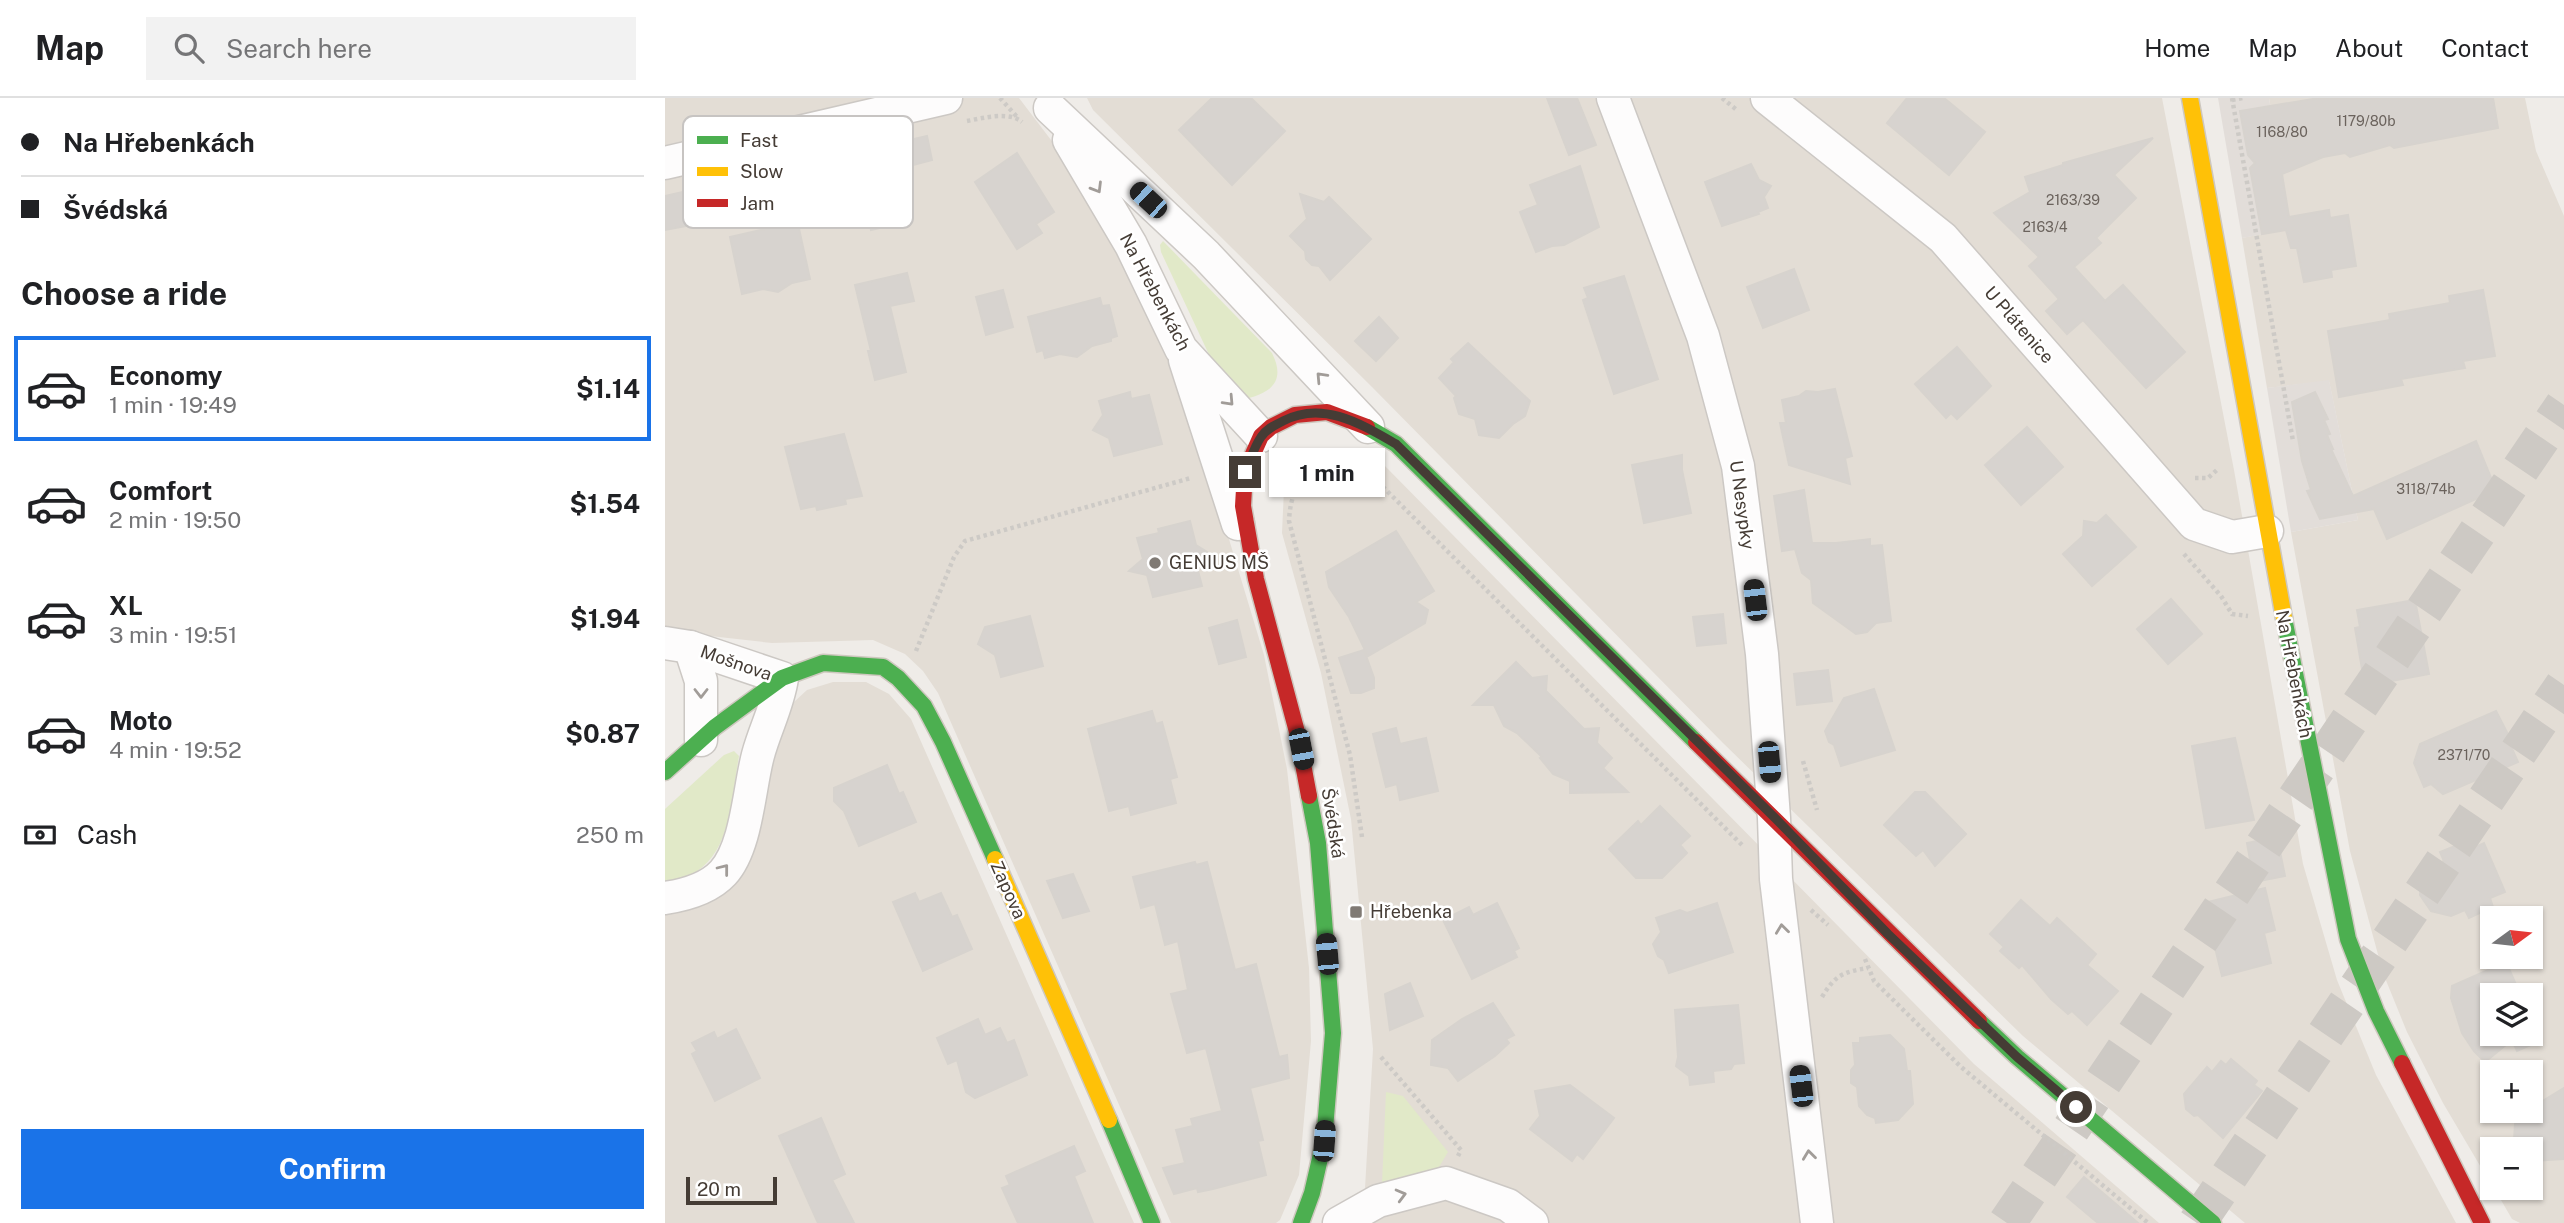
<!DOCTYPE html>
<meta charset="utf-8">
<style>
:root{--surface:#fff;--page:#f2f2f2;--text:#202124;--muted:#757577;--line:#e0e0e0;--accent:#1a73e8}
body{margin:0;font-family:"Public Sans",sans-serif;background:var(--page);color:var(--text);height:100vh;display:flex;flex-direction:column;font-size:26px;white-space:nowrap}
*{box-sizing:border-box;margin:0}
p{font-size:23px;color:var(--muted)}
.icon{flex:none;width:38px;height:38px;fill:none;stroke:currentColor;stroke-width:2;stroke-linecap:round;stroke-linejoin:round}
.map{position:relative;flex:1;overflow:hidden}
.sheet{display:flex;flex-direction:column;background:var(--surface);width:665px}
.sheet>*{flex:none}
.hud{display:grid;align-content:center;height:154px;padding:0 21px;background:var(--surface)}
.needle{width:46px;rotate:75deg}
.tools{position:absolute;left:1815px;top:808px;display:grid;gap:14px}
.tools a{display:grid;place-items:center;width:63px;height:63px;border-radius:0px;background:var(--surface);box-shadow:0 2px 5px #0004;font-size:35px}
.scale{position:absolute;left:21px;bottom:18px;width:91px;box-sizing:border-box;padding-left:7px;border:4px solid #453c35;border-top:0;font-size:19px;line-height:24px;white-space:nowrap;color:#453c35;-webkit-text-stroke:5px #fff;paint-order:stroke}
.end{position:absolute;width:32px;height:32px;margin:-16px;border:9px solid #453c35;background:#fff;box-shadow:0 0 0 4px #fff}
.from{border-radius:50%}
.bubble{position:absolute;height:49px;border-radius:0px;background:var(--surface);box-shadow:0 2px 5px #0004;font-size:23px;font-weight:700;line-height:49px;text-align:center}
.car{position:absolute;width:21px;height:42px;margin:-21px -10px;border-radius:9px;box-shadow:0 0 5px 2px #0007;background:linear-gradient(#222 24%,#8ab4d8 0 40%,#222 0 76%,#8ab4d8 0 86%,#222 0)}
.hud b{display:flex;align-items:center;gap:24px;height:66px;font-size:26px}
.hud b+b{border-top:2px solid var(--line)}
.hud i{width:18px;height:18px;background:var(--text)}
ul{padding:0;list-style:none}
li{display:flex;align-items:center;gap:21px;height:105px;margin:0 14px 10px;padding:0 7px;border:4px solid transparent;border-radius:0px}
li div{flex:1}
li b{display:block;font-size:26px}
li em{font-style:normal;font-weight:700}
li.selected{border-color:var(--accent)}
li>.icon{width:63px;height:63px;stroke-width:1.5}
h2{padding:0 21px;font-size:32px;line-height:84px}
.pay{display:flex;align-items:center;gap:18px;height:77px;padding:0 21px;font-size:26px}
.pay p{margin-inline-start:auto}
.action{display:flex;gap:14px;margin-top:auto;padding:14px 21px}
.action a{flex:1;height:80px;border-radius:0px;background:var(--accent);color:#fff;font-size:28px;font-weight:700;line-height:80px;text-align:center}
header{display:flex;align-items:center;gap:42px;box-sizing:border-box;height:98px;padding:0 35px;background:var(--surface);border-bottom:2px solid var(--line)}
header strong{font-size:33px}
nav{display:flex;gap:38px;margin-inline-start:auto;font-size:24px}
.search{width:490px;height:63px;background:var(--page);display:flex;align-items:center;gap:18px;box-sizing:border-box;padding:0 24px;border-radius:0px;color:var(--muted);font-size:26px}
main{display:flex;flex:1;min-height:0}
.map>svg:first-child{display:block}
.residential{fill:#e3ddd5;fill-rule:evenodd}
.industrial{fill:#e2ddd9}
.green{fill:#e1e9c8}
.building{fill:#d7d3cf;stroke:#d7d3ce;stroke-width:2}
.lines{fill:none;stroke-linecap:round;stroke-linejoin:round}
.highway-tunnel{stroke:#cdc9c4;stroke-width:38;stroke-dasharray:38 19;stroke-linecap:butt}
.street-casing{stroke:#ccc8c4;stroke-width:35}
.fast-casing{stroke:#cec8bf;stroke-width:19}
.slow-casing{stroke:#cec8bf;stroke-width:19}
.jam-casing{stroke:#cec8bf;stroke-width:19}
.path{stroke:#cdcac6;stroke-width:4.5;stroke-dasharray:3.5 3.5;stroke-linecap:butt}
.street{stroke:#fdfcfc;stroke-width:32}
.fast{stroke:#4caf50;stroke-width:16}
.slow{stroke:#ffc107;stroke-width:16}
.jam{stroke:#c62828;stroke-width:16}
.oneway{stroke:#a19c98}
.route{stroke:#453c35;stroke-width:9}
.poi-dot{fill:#807a74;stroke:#fff;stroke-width:2.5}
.labels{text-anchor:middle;stroke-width:5;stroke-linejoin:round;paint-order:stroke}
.number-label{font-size:14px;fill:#6b635d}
.street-label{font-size:18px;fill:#453c35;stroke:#fff}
.poi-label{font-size:18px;fill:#453c35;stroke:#fff;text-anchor:start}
.key{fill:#fff;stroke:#c7c4c2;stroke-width:2}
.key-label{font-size:19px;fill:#453c35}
</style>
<header>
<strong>Map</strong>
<div class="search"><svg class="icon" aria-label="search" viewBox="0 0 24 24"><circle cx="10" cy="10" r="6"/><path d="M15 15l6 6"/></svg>Search here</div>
<nav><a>Home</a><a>Map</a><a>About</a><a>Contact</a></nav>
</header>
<main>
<section class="sheet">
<div class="hud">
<b><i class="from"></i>Na Hřebenkách</b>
<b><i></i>Švédská</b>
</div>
<h2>Choose a ride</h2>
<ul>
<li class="selected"><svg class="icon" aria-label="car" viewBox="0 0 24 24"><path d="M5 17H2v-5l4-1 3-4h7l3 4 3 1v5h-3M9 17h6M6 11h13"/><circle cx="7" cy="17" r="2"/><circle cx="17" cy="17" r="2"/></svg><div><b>Economy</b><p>1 min · 19:49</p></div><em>$1.14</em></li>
<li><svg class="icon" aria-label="car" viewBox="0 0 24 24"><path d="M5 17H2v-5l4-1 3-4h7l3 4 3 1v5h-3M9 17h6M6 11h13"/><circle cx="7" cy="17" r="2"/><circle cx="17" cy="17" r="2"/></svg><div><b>Comfort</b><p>2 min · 19:50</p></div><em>$1.54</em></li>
<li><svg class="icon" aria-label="car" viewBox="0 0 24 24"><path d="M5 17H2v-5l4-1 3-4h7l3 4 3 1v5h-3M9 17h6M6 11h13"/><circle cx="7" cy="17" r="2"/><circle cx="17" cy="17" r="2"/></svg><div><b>XL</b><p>3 min · 19:51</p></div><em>$1.94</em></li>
<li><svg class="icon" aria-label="car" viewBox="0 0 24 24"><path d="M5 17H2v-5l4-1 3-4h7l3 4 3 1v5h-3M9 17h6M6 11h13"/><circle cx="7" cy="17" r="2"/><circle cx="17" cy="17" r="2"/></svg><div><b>Moto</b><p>4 min · 19:52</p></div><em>$0.87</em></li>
</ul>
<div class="pay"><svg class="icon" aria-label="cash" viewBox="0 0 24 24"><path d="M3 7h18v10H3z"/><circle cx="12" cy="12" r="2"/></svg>Cash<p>250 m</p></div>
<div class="action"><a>Confirm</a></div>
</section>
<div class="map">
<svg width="1899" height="1125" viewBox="0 0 1899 1125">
<rect width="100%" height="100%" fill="#efece8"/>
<!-- residential -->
<g class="residential">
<polygon points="0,0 354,0 415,80 515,279 599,557 622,671 644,870 646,943 634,1077 615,1122 611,1125 506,1125 273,595 258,573 240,556 208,542 107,545 0,533"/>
<polygon points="422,0 1497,0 1569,372 1638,766 1672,882 1711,977 1791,1125 1580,1125 1358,938 1058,645 707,289 428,12"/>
<path d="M1604,0H1860L1871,53L1899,118V1125H1855L1847,1121L1829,1090H1866V1052H1827V1088L1778,1005L1742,934L1718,875L1685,753L1626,434L1693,422L1664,283L1602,290L1577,140L1626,130ZM1827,821H1866V859H1827ZM1827,898H1866V936H1827ZM1827,975H1866V1013H1827Z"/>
<polygon points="666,350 692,354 719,367 1309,966 1494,1125 698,1125 708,951 686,721 656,575 617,435 619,391 636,368"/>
<polygon points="168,584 201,584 224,596 246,621 469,1125 0,1125 0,817 30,808 116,616 142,592"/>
</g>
<!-- industrial -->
<g class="industrial">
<polygon points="1553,0 1604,0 1626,131 1577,140"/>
<polygon points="1664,282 1693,422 1626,434 1602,290"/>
</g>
<!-- green -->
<g class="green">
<path d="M498,143L607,255C622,285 604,296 576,302L561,293L496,154L495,147Z"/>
<path d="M69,653L74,658C67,696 67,751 31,774C22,780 10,783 0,787V711L59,657Z"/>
<polygon points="721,994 738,998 783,1054 771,1074 717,1085"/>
</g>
<!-- building -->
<g class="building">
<polygon points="547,0 586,0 620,33 567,87 514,32"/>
<polygon points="882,0 912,0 931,47 904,57"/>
<polygon points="1242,0 1279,0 1320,34 1284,77 1222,25"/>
<polygon points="1654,0 1828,0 1833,30 1729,50 1725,47 1685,59 1680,55 1658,59 1617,76 1624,119 1664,112 1665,120 1683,117 1691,168 1666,172 1667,179 1639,184 1632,150 1626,150 1621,132 1597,136 1585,70 1590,65 1583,57 1575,13"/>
<polygon points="262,38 267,62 229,72 223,47"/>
<polygon points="1488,40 1449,77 1471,100 1431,140 1436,145 1409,169 1440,203 1458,187 1520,254 1481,290 1418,222 1402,236 1381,213 1394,201 1364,168 1374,159 1329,115 1365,94 1360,79 1398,67 1398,65"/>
<polygon points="352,55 389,114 371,126 377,135 352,151 310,84"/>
<polygon points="1086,66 1094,82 1106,88 1099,99 1103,110 1093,114 1094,116 1057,128 1040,84"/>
<polygon points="915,68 934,129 899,147 887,148 871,154 855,114 873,107 865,87"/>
<polygon points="233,78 244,123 206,132 201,113 192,115 186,88"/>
<polygon points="31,91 37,125 0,132 0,98"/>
<polygon points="635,96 659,104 664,99 706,141 665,182 654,168 647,167 641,161 640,153 625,138 642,121"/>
<polygon points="123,126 133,126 145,181 127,185 113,194 98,191 77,196 65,139"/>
<polygon points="1129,171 1144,212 1098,230 1082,189"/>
<polygon points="242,175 249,203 225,208 241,274 210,282 203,253 206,253 190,187"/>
<polygon points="959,178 993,281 949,296 918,202 923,200 919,190"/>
<polygon points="338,192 348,229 321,237 311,199"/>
<polygon points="1818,192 1830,258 1798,263 1800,270 1736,281 1738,287 1674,299 1663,233 1725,222 1724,216 1785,205 1784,198"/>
<polygon points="435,200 437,208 444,207 452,238 446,240 446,243 427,248 412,259 395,256 380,260 378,252 372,254 363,219"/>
<polygon points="714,219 733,240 711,263 690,243"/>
<polygon points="803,245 865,303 860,318 848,326 834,340 814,337 810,321 794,316 789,300 791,298 774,280 789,264 786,261"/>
<polygon points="1292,249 1326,288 1292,321 1286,315 1281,320 1250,286"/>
<polygon points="1170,291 1187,358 1180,360 1185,386 1124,367 1115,325 1121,325 1117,302 1134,298 1141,293 1153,294"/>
<polygon points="465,294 466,301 484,297 497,346 449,358 444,340 428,332 438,317 434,303"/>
<polygon points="1650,294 1663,321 1659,322 1665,336 1662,337 1668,351 1666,351 1688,398 1811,343 1831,392 1722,441 1709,411 1655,421 1642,393 1646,392 1637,363 1627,304"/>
<polygon points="1362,329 1398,369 1356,407 1320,367"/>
<polygon points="179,336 197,398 180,401 181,406 152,412 151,408 136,411 120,349"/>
<polygon points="1017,357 1017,372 1026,415 979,425 967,367"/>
<polygon points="1139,392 1147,445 1171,445 1205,441 1205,448 1217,447 1226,523 1211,525 1202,534 1191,536 1148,505 1146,482 1137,475 1130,451 1117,453 1109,398"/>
<polygon points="1441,417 1471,449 1427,488 1398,456 1418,438 1419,423 1432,425"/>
<polygon points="525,423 531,447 542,454 536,468 532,469 537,488 488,499 482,477 464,473 478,461 472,440 494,435 493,431"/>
<polygon points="731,433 769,493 751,504 763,512 760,525 703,558 684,519 664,489 661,474"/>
<polygon points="1506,501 1537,536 1503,566 1472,531"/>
<polygon points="1750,502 1764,576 1705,587 1702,570 1697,571 1690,530 1695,529 1692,512"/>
<polygon points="1058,516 1061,545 1032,548 1028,519"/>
<polygon points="365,518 378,568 336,579 330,557 313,546 320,529"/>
<polygon points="572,522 581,559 554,566 544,530"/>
<polygon points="699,552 709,580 709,590 696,595 686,595 674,560"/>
<polygon points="851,564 867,580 882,578 881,593 919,631 934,630 932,645 947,660 938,670 963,694 905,695 905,683 888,676 875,660 877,659 852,635 839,628 829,607 808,607"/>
<polygon points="1163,572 1167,603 1132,607 1129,576"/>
<polygon points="1209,591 1230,652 1176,668 1169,647 1164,644 1160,633 1179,600"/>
<polygon points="487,613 491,626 497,624 512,679 505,681 511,705 466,717 464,708 444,713 423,631"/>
<polygon points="1831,613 1846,642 1844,644 1853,664 1778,696 1766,686 1759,689 1749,665 1755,646"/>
<polygon points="731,630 735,646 761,640 773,693 735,702 732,686 721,689 708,636"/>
<polygon points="1570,640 1589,722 1541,730 1527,648"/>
<polygon points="222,667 234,696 238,694 251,724 194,748 179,713 169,703 169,690"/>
<polygon points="1250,694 1260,694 1301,736 1270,768 1258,752 1251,758 1219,727"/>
<polygon points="995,708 1025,738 1015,747 1022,755 997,780 971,780 944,751 973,723 976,727"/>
<polygon points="1612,739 1620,778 1589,784 1582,745"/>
<polygon points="1800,744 1804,752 1819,745 1840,794 1825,800 1828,809 1804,820 1800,812 1786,818 1766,813 1755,797 1756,783 1765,769 1779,763 1775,754"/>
<polygon points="530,764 531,767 542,764 570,872 591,866 614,959 622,957 624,980 585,990 598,1042 593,1043 601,1077 548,1091 533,1094 532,1090 509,1096 498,1070 520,1065 511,1032 528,1028 526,1021 557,1013 541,950 522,955 506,896 523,892 513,843 500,847 490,806 476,810 468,779"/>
<polygon points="408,776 424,813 398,820 382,783"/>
<polygon points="1600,790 1610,832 1599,835 1606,865 1557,878 1539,805"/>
<polygon points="250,795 254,804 276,795 287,819 292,817 307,851 258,873 228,804"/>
<polygon points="1356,802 1385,828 1392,820 1431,856 1422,867 1453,893 1422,927 1407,913 1403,916 1386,901 1357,867 1354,870 1335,853 1339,849 1325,836"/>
<polygon points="832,805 854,850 849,853 852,859 807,881 778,822 804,809 808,817"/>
<polygon points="1052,805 1068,854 1004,875 999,862 993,858 988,846 996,834 991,820 1015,812 1022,815"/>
<polygon points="1841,864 1856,898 1827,898 1827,936 1866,936 1866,921 1875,943 1852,953 1847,942 1820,964 1809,953 1797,935 1786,900 1787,888"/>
<polygon points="745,885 758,918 725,932 720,896"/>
<polygon points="828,905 849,937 841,941 844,945 830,958 793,983 783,970 766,967 767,942 797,921"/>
<polygon points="1073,907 1079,965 1069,966 1066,971 1048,973 1049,984 1025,987 1024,978 1011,968 1013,959 1010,912"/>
<polygon points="313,921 320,937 335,930 342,945 349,942 362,977 310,1000 301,994 292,962 283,966 272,940"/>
<polygon points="71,931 95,980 50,1003 27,956 32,953 27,945 49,934 52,941"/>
<polygon points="1225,937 1239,951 1242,973 1245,973 1248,1006 1233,1022 1211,1025 1210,1020 1202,1017 1194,1008 1192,989 1186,985 1186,972 1190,967 1188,945 1195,945 1195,940"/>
<polygon points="1566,961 1592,983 1589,987 1597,993 1558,1040 1533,1017 1529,1018 1521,1011 1519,996 1542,969 1547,974 1556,963 1561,967"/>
<polygon points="905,987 949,1020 918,1061 912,1056 907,1063 865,1031 875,1018 870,993"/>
<polygon points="1899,990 1899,1061 1869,1063 1866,1059 1866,1052 1855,1052 1849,1042 1850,1026 1862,1013 1866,1013 1866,1010"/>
<polygon points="156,1020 180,1076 167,1082 189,1125 153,1125 114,1038"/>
<polygon points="409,1048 420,1073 409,1078 428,1125 353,1125 337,1090 345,1087 341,1078"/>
<polygon points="1419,1079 1438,1095 1473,1125 1433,1125 1402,1099"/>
</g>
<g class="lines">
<!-- highway-tunnel -->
<g class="highway-tunnel">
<polyline points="1342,1125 1899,307"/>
<polyline points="1532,1125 1899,587"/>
</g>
<defs>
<g id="street">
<polyline points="948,0 1038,238 1073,368 1097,556 1109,720 1111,781 1152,1125"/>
<polyline points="1102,0 1278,140 1529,426 1567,439 1602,433"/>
<polyline points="385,10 541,157 703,329"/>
<polyline points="404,42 466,147 516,251 596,338"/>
<polyline points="0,65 281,0"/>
<polyline points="520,262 573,426"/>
<path d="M0,545L25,549L117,580C113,607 100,631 93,657C84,690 82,749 58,775C44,790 20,797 0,800"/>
<polyline points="25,549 36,583 36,642"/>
<polyline points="674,1125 713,1103 781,1085 843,1107 867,1125"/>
</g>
<g id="fast">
<polyline points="702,329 731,346 1031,644"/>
<polyline points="1619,520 1683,841 1711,913 1737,965"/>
<polyline points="0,674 50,629 117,580 158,565 218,569 233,580 259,608 278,644 330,761"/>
<polyline points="1314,923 1352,959 1548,1125"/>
<polyline points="444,1022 487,1125"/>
<polyline points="636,1125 647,1095 659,1043 668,935 653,745 644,698"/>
</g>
<g id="slow">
<polyline points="1525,0 1619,520"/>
<polyline points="330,761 444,1022"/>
</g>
<g id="jam">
<polyline points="1031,644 1314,923"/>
<polyline points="644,698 632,634 591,481 578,408 580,374 596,338 606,329 630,317 662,314 702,329"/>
<polyline points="1737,965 1817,1125"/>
</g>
</defs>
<!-- street casing -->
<use href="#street" class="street-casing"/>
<!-- fast casing -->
<use href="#fast" class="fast-casing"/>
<!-- slow casing -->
<use href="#slow" class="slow-casing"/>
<!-- jam casing -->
<use href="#jam" class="jam-casing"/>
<!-- path -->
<g class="path">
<polyline points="335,0 353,20"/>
<polyline points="1057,0 1073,13"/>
<polyline points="1567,0 1628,343"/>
<polyline points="1567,2 1578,0"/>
<path d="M302,23C318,20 344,13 357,24"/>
<polyline points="1530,380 1543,380 1553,371"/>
<polyline points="1519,456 1556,498 1567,516 1583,518"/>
<polyline points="251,553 289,459 300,443 526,380"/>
<polyline points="1138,663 1152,712"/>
<path d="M697,739L685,657L624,423C626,375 656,354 701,372L1078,748"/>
<polyline points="1146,812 1163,827"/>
<polyline points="1200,861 1209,883 1296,969 1483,1125"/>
<path d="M1157,899C1170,877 1178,874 1203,870"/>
<polyline points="716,959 796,1052 793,1058"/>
</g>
<!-- street -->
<use href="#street" class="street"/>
<!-- fast -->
<use href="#fast" class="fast"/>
<!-- slow -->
<use href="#slow" class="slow"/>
<!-- jam -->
<use href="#jam" class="jam"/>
</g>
<!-- one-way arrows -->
<defs><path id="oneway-chevron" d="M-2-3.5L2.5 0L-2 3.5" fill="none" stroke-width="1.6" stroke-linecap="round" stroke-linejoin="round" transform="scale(1.75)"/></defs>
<g class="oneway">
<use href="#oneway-chevron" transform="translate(432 90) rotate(59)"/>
<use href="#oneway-chevron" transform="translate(656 279) rotate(-133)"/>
<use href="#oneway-chevron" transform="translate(564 303) rotate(47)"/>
<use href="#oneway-chevron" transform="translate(36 595) rotate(90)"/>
<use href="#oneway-chevron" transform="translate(59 771) rotate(-52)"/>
<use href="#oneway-chevron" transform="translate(1117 831) rotate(-97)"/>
<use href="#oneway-chevron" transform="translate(1144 1057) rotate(-97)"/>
<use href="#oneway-chevron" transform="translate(736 1097) rotate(-15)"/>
</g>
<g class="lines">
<!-- route -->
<path class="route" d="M580,374C585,363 589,349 596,339C601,331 610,327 618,323C658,302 696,326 731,346L1110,720L1223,836L1352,959L1411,1009"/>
</g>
<!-- markers -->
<g class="poi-dot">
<circle cx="490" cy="465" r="7"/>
<rect x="684" y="807" width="14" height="14" rx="3.5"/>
</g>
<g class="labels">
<!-- number labels -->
<g class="number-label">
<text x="1701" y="28">1179/80b</text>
<text x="1617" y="39">1168/80</text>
<text x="1408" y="107">2163/39</text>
<text x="1380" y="134">2163/4</text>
<text x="1761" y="396">3118/74b</text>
<text x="1799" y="662">2371/70</text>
</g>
<!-- street labels -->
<g class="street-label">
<text transform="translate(490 194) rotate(62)" y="6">Na Hřebenkách</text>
<text transform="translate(1354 227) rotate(49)" y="6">U Plátenice</text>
<text transform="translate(1077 407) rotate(82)" y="6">U Nesypky</text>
<text transform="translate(71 565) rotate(19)" y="6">Mošnova</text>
<text transform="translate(1629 576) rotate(79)" y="6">Na Hřebenkách</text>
<text transform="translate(668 725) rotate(81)" y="6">Švédská</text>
<text transform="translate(343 792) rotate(66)" y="6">Zapova</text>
</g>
<!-- poi labels -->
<g class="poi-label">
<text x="504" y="471">GENIUS MŠ</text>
<text x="705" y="820">Hřebenka</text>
</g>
</g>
<!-- legend -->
<rect x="18" y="18" width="230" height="112" rx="10" class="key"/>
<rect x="32" y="38" width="31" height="8" fill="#4caf50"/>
<rect x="32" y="69" width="31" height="9" fill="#ffc107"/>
<rect x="32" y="101" width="31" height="8" fill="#c62828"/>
<g class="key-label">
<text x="75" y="49">Fast</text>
<text x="75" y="80">Slow</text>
<text x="75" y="112">Jam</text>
</g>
</svg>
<div class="tools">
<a><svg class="needle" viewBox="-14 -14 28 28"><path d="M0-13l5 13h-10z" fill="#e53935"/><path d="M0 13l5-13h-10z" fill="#757577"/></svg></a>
<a><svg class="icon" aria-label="layers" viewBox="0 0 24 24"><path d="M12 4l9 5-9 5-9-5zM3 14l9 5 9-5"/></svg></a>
<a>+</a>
<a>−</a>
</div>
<div class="scale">20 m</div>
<i class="end from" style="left:1411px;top:1009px"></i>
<i class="end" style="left:580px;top:374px"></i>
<div class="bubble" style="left:604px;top:350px;width:116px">1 min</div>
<i class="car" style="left:483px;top:102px;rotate:313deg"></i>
<i class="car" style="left:1090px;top:502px;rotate:353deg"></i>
<i class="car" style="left:636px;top:651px;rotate:169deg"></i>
<i class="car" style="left:1104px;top:664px;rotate:175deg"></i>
<i class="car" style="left:662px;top:856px;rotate:355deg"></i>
<i class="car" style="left:1136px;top:988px;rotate:353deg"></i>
<i class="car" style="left:659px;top:1043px;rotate:4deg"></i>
</div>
</main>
